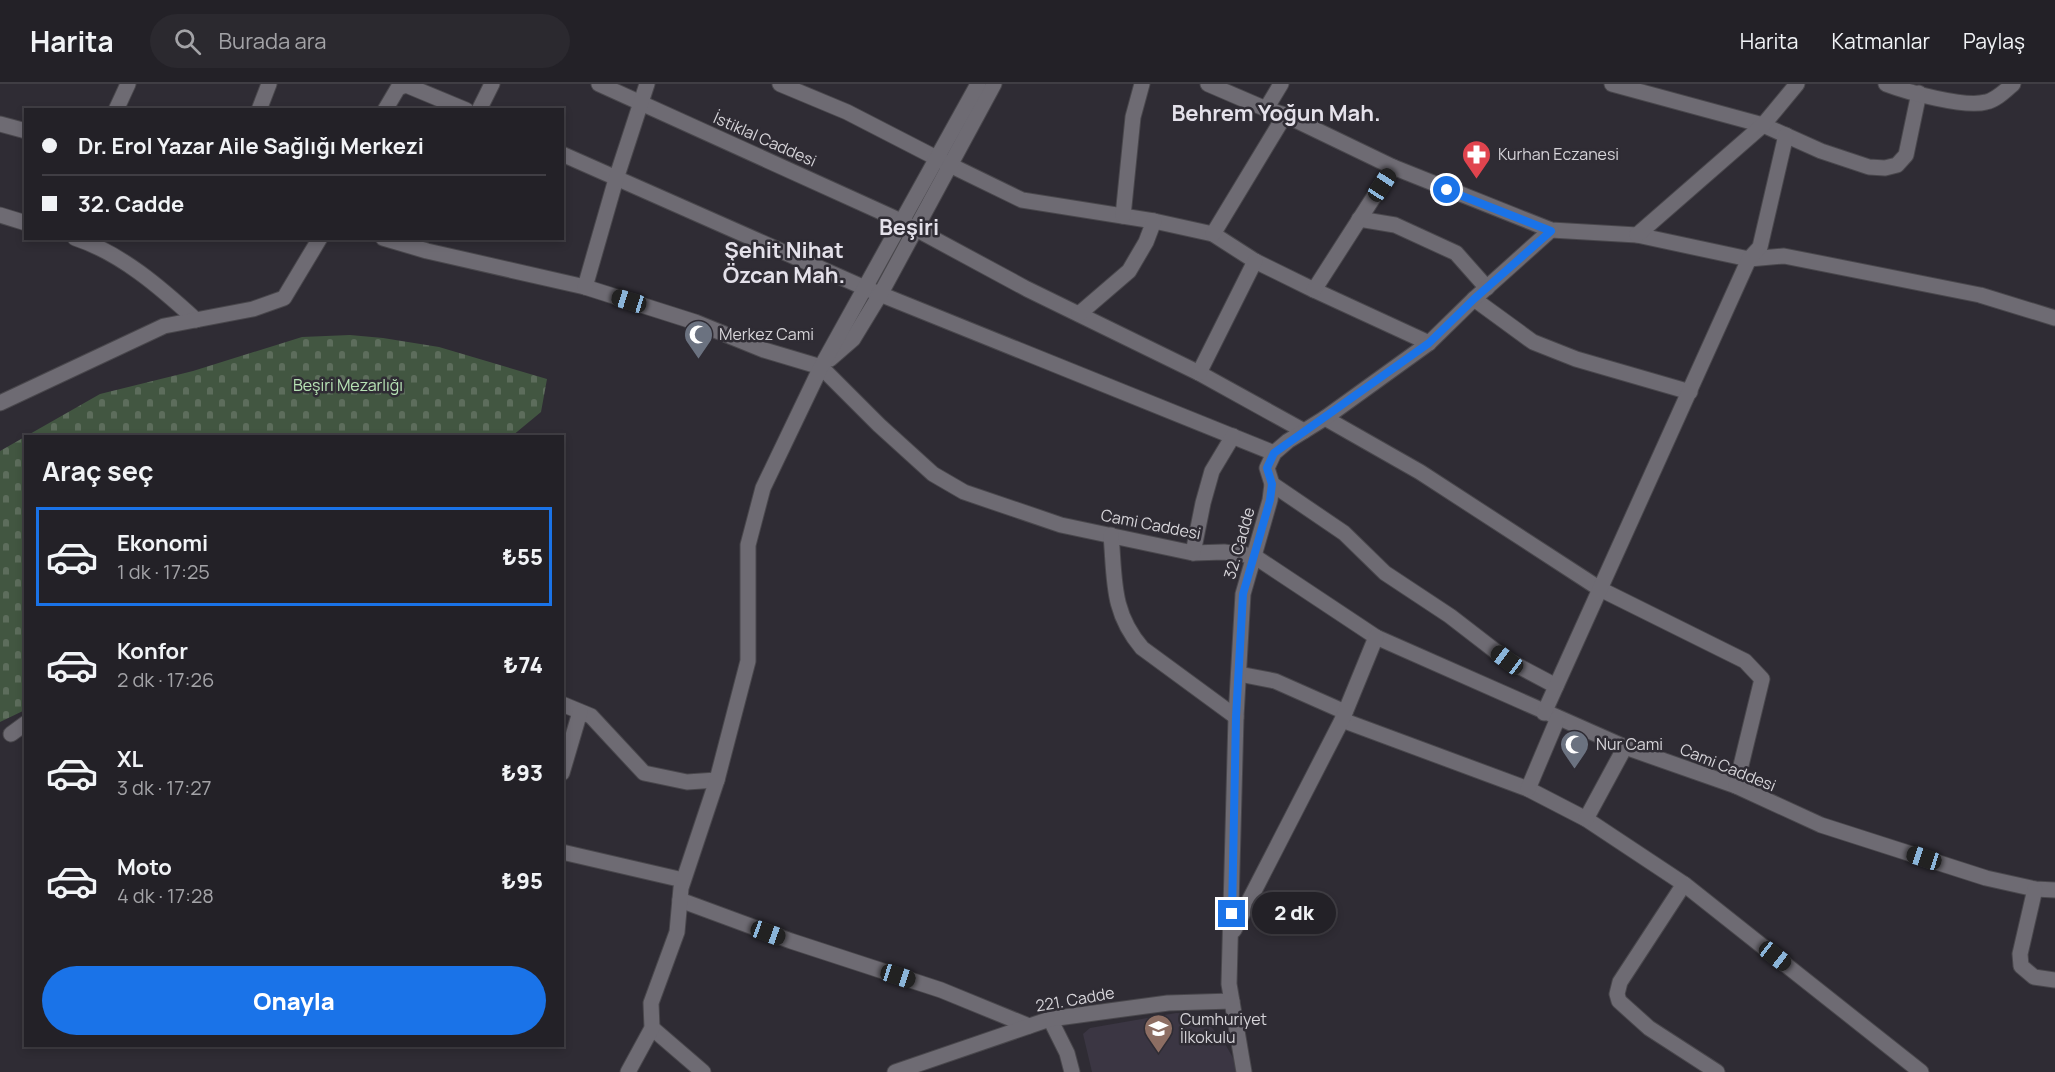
<!DOCTYPE html>
<html lang="tr">
<meta charset="utf-8">
<style>
:root{--surface:#232127;--page:#2b292f;--text:#f1f3f6;--muted:#a3a3a7;--line:#403e44;--accent:#1a73e8}
body{margin:0;font-family:Manrope,sans-serif;background:var(--page);color:var(--text);height:100vh;display:flex;flex-direction:column;font-size:22px;white-space:nowrap}
*{box-sizing:border-box;margin:0}
p{font-size:20px;color:var(--muted)}
.icon{flex:none;width:33px;height:33px;fill:none;stroke:currentColor;stroke-width:2;stroke-linecap:round;stroke-linejoin:round}
.map{position:relative;flex:1;overflow:hidden}
.side{position:absolute;left:24px;top:351px;width:540px;height:612px;display:flex;flex-direction:column;background:var(--surface);border-radius:0px;box-shadow:0 3px 9px #0003,0 0 0 2px var(--line)}
.side>*{flex:none}
.hud{position:absolute;left:24px;top:24px;width:540px;height:132px;border-radius:0px;box-shadow:0 3px 9px #0003,0 0 0 2px var(--line);display:grid;align-content:center;height:132px;padding:0 18px;background:var(--surface)}
.end{position:absolute;width:27px;height:27px;margin:-14px;border:8px solid #1a73e8;background:#fff;box-shadow:0 0 0 3px #fff}
.from{border-radius:50%}
.bubble{position:absolute;height:42px;border-radius:21px;background:var(--surface);box-shadow:0 3px 9px #0003,0 0 0 2px var(--line);font-size:20px;font-weight:800;line-height:42px;text-align:center}
.car{position:absolute;width:18px;height:36px;margin:-18px -9px;border-radius:8px;box-shadow:0 0 4px 2px #0007;background:linear-gradient(#222 24%,#8ab4d8 0 40%,#222 0 76%,#8ab4d8 0 86%,#222 0)}
.hud b{display:flex;align-items:center;gap:21px;height:57px;font-size:22px}
.hud b+b{border-top:2px solid var(--line)}
.hud i{width:15px;height:15px;background:var(--text)}
ul{padding:0;list-style:none}
li{display:flex;align-items:center;gap:18px;height:99px;margin:0 12px 9px;padding:0 6px;border:3px solid transparent;border-radius:0px}
li div{flex:1}
li b{display:block;font-size:22px}
li em{font-style:normal;font-weight:800}
li.current{border-color:var(--accent)}
li>.icon{width:54px;height:54px;stroke-width:1.5}
h2{padding:0 18px;font-size:27px;line-height:72px}
.button{display:flex;gap:12px;margin-top:auto;padding:12px 18px}
.button a{flex:1;height:69px;border-radius:36px;background:var(--accent);color:#fff;font-size:24px;font-weight:800;line-height:69px;text-align:center}
header{display:flex;align-items:center;gap:36px;box-sizing:border-box;height:84px;padding:0 30px;background:var(--surface);border-bottom:2px solid var(--line)}
header strong{font-size:28px}
nav{display:flex;gap:33px;margin-inline-start:auto;font-size:21px}
.search{width:420px;height:54px;background:var(--page);display:flex;align-items:center;gap:15px;box-sizing:border-box;padding:0 21px;border-radius:33px;color:var(--muted);font-size:22px}
.map>svg:first-child{display:block}
.built{fill:#3b3643}
.cemetery{fill:url(#cemetery-stones)}
.lines{fill:none;stroke-linecap:round;stroke-linejoin:round}
.minor-casing{stroke:#49474c;stroke-width:17}
.minor{stroke:#6e6b73;stroke-width:15}
.route{stroke:#1a73e8;stroke-width:8}
.labels{text-anchor:middle;stroke-width:5;stroke-linejoin:round;paint-order:stroke}
.street-label{font-size:16px;fill:#d6d4d9;stroke:#2f2c34}
.poi-label{font-size:16px;fill:#d6d4d9;stroke:#2f2c34;text-anchor:start}
.park-label{font-size:16px;fill:#b7e3b5;stroke:#2f2c34}
.district-label{font-size:22px;font-weight:bold;fill:#e4e1ea;stroke:#2f2c34}
</style>
<header>
<strong>Harita</strong>
<div class="search"><svg class="icon" aria-label="search" viewBox="0 0 24 24"><circle cx="10" cy="10" r="6"/><path d="M15 15l6 6"/></svg>Burada ara</div>
<nav><a>Harita</a><a>Katmanlar</a><a>Paylaş</a></nav>
</header>
<div class="map">
<svg width="2055" height="988" viewBox="0 0 2055 988">
<defs>
<pattern id="cemetery-stones" width="16" height="16" patternUnits="userSpaceOnUse" patternTransform="scale(1.5)"><rect width="16" height="16" fill="#425641"/><path d="M2 7V4a2 2 0 0 1 4 0v3zM10 15v-3a2 2 0 0 1 4 0v3z" fill="#5d6d5c"/></pattern>
</defs>
<rect width="100%" height="100%" fill="#2f2c34"/>
<!-- built -->
<polygon class="built" points="1176,929 1195,930 1207,938 1224,958 1237,981 1238,988 1092,988 1083,950 1090,944"/>
<!-- cemetery -->
<polygon class="cemetery" points="350,251 383,254 439,263 547,295 541,328 512,352 26,352 25,626 0,638 0,367 100,310 193,287 302,253"/>
<g class="lines">
<defs>
<g id="minor">
<polyline points="599,0 901,137 1027,205 1199,289 1304,347"/>
<polyline points="780,0 847,28 950,81 1022,116 1154,137 1213,150 1255,177 1314,206 1429,259"/>
<polyline points="1208,0 1266,25 1285,31 1393,83 1551,146 1637,151 1749,175 1784,172 1980,211 2055,234"/>
<polyline points="1612,0 1763,41 1821,67 1869,83 1885,84 1897,81 1906,71 1919,9"/>
<path d="M1886,0C1907,8 1965,24 1986,18C1996,16 2005,7 2013,0"/>
<polyline points="1266,25 1281,0"/>
<polyline points="116,26 128,0"/>
<polyline points="259,26 269,0"/>
<polyline points="385,26 398,4 406,1 466,26"/>
<polyline points="479,26 492,0"/>
<polyline points="0,40 26,47"/>
<polyline points="562,70 865,204 1274,369"/>
<polyline points="0,131 26,139"/>
<polyline points="1123,132 1133,33 1142,0"/>
<polyline points="1359,135 1395,141 1456,169 1487,204"/>
<polyline points="1213,150 1285,31"/>
<polyline points="1637,151 1763,41 1797,0"/>
<path d="M75,154C121,169 161,204 196,236"/>
<polyline points="383,154 427,167 585,203 695,238 764,266 821,283 879,341 933,390 964,408 1061,441 1193,469 1224,468 1254,472 1376,553 1625,663 1736,702 1821,741 1986,794 2035,805 2055,806"/>
<polyline points="585,203 616,95 647,0"/>
<polyline points="1314,206 1393,83"/>
<polyline points="1474,215 1533,258 1576,275 1690,308"/>
<polyline points="1079,230 1129,187 1146,158 1154,137"/>
<polyline points="830,275 853,255 881,209 994,0"/>
<polyline points="1199,289 1255,177"/>
<polyline points="0,319 164,242 253,225 284,214 320,154"/>
<polyline points="1325,334 1420,388 1600,505 1745,577 1762,595 1736,702"/>
<polyline points="1272,400 1344,449 1385,489 1450,532 1507,576 1556,602"/>
<path d="M1111,451C1115,495 1111,528 1142,564L1236,633"/>
<polyline points="1193,469 1203,419 1212,387 1233,352"/>
<polyline points="1239,590 1275,597 1345,628"/>
<polyline points="562,620 591,632 644,689 687,698 717,696"/>
<polyline points="1544,629 1749,175 1760,163 1786,51"/>
<polyline points="1342,636 1528,705 1586,735 1684,800 1921,988"/>
<polyline points="11,650 26,639"/>
<polyline points="562,689 580,628"/>
<polyline points="1528,705 1558,634"/>
<polyline points="1586,735 1625,663"/>
<polyline points="562,768 683,796"/>
<polyline points="1684,800 1620,898 1617,910 1619,917 1649,944 1717,988"/>
<polyline points="2035,805 2020,870 2021,882 2034,893 2055,896"/>
<polyline points="680,816 791,857 941,906 1029,942"/>
<polyline points="1234,846 1342,636 1376,553"/>
<polyline points="1050,935 1067,969 1072,988"/>
<polyline points="652,944 703,988"/>
<polyline points="628,988 652,944 651,919 677,848 681,804 717,696 748,577 748,461 763,404 821,283 978,0"/>
<polyline points="895,988 1050,935 1168,919 1232,917"/>
<polyline points="1244,988 1229,900 1236,633 1243,510 1270,416 1272,400 1267,384 1274,369 1288,357 1325,334 1429,259 1474,215 1551,146"/>
</g>
</defs>
<!-- minor casing -->
<use href="#minor" class="minor-casing"/>
<!-- minor -->
<use href="#minor" class="minor"/>
</g>
<g class="lines">
<!-- route -->
<polyline class="route" points="1232,830 1236,633 1243,510 1270,416 1272,400 1267,384 1274,369 1429,259 1474,215 1551,147 1447,106"/>
</g>
<!-- icons -->
<defs>
<symbol id="pharmacy-pin" viewBox="-11 -11 22 30"><path d="M0 17L-7.5 6A9.5 9.5 0 1 1 7.5 6Z" fill="#e0444e" stroke="#2f2c34"/><path d="M-2-6h4v4h4v4h-4v4h-4v-4h-4v-4h4Z" fill="#fff"/></symbol>
<symbol id="mosque-pin" viewBox="-11 -11 22 30"><path d="M0 17L-7.5 6A9.5 9.5 0 1 1 7.5 6Z" fill="#6b7280" stroke="#2f2c34"/><path d="M3.5-4.9A6 6 0 1 0 3.5 4.9A5 5 0 1 1 3.5-4.9Z" fill="#fff"/></symbol>
<symbol id="school-pin" viewBox="-11 -11 22 30"><path d="M0 17L-7.5 6A9.5 9.5 0 1 1 7.5 6Z" fill="#8d6e63" stroke="#2f2c34"/><path d="M0-5L7-2L0 1L-7-2ZM-4 1L0 2.5L4 1V4Q0 6-4 4Z" fill="#fff"/></symbol>
</defs>
<g fill-rule="evenodd">
<use href="#pharmacy-pin" x="1460" y="54" width="33" height="45"/>
<use href="#mosque-pin" x="682" y="234" width="33" height="45"/>
<use href="#mosque-pin" x="1558" y="644" width="33" height="45"/>
<use href="#school-pin" x="1142" y="928" width="33" height="45"/>
</g>
<g class="labels">
<!-- street labels -->
<g class="street-label">
<text transform="translate(765 55) rotate(24)" y="6">İstiklal Caddesi</text>
<text transform="translate(1151 440) rotate(11)" y="6">Cami Caddesi</text>
<text transform="translate(1239 459) rotate(-74)" y="6">32. Cadde</text>
<text transform="translate(1728 683) rotate(22)" y="6">Cami Caddesi</text>
<text transform="translate(1075 915) rotate(-10)" y="6">221. Cadde</text>
</g>
<!-- poi labels -->
<g class="poi-label">
<text x="1498" y="76">Kurhan Eczanesi</text>
<text x="719" y="256">Merkez Cami</text>
<text x="1596" y="666">Nur Cami</text>
<text x="1180" y="941">Cumhuriyet<tspan x="1180" dy="18">İlkokulu</tspan></text>
</g>
<!-- park labels -->
<g class="park-label">
<text x="348" y="307">Beşiri Mezarlığı</text>
</g>
<!-- district labels -->
<g class="district-label">
<text x="1276" y="37">Behrem Yoğun Mah.</text>
<text x="909" y="151">Beşiri</text>
<text x="784" y="174">Şehit Nihat<tspan x="784" dy="25">Özcan Mah.</tspan></text>
</g>
</g>
</svg>
<i class="end from" style="left:1447px;top:106px"></i>
<i class="end" style="left:1232px;top:830px"></i>
<div class="bubble" style="left:1252px;top:808px;width:84px">2 dk</div>
<i class="car" style="left:1382px;top:101px;rotate:33deg"></i>
<i class="car" style="left:629px;top:217px;rotate:287deg"></i>
<i class="car" style="left:1507px;top:576px;rotate:307deg"></i>
<i class="car" style="left:1924px;top:774px;rotate:288deg"></i>
<i class="car" style="left:768px;top:849px;rotate:110deg"></i>
<i class="car" style="left:1775px;top:872px;rotate:128deg"></i>
<i class="car" style="left:898px;top:892px;rotate:108deg"></i>
<div class="hud">
<b><i class="from"></i>Dr. Erol Yazar Aile Sağlığı Merkezi</b>
<b><i></i>32. Cadde</b>
</div>
<section class="side">
<h2>Araç seç</h2>
<ul>
<li class="current"><svg class="icon" aria-label="car" viewBox="0 0 24 24"><path d="M5 17H2v-5l4-1 3-4h7l3 4 3 1v5h-3M9 17h6M6 11h13"/><circle cx="7" cy="17" r="2"/><circle cx="17" cy="17" r="2"/></svg><div><b>Ekonomi</b><p>1 dk · 17:25</p></div><em>₺55</em></li>
<li><svg class="icon" aria-label="car" viewBox="0 0 24 24"><path d="M5 17H2v-5l4-1 3-4h7l3 4 3 1v5h-3M9 17h6M6 11h13"/><circle cx="7" cy="17" r="2"/><circle cx="17" cy="17" r="2"/></svg><div><b>Konfor</b><p>2 dk · 17:26</p></div><em>₺74</em></li>
<li><svg class="icon" aria-label="car" viewBox="0 0 24 24"><path d="M5 17H2v-5l4-1 3-4h7l3 4 3 1v5h-3M9 17h6M6 11h13"/><circle cx="7" cy="17" r="2"/><circle cx="17" cy="17" r="2"/></svg><div><b>XL</b><p>3 dk · 17:27</p></div><em>₺93</em></li>
<li><svg class="icon" aria-label="car" viewBox="0 0 24 24"><path d="M5 17H2v-5l4-1 3-4h7l3 4 3 1v5h-3M9 17h6M6 11h13"/><circle cx="7" cy="17" r="2"/><circle cx="17" cy="17" r="2"/></svg><div><b>Moto</b><p>4 dk · 17:28</p></div><em>₺95</em></li>
</ul>
<div class="button"><a>Onayla</a></div>
</section>
</div>
